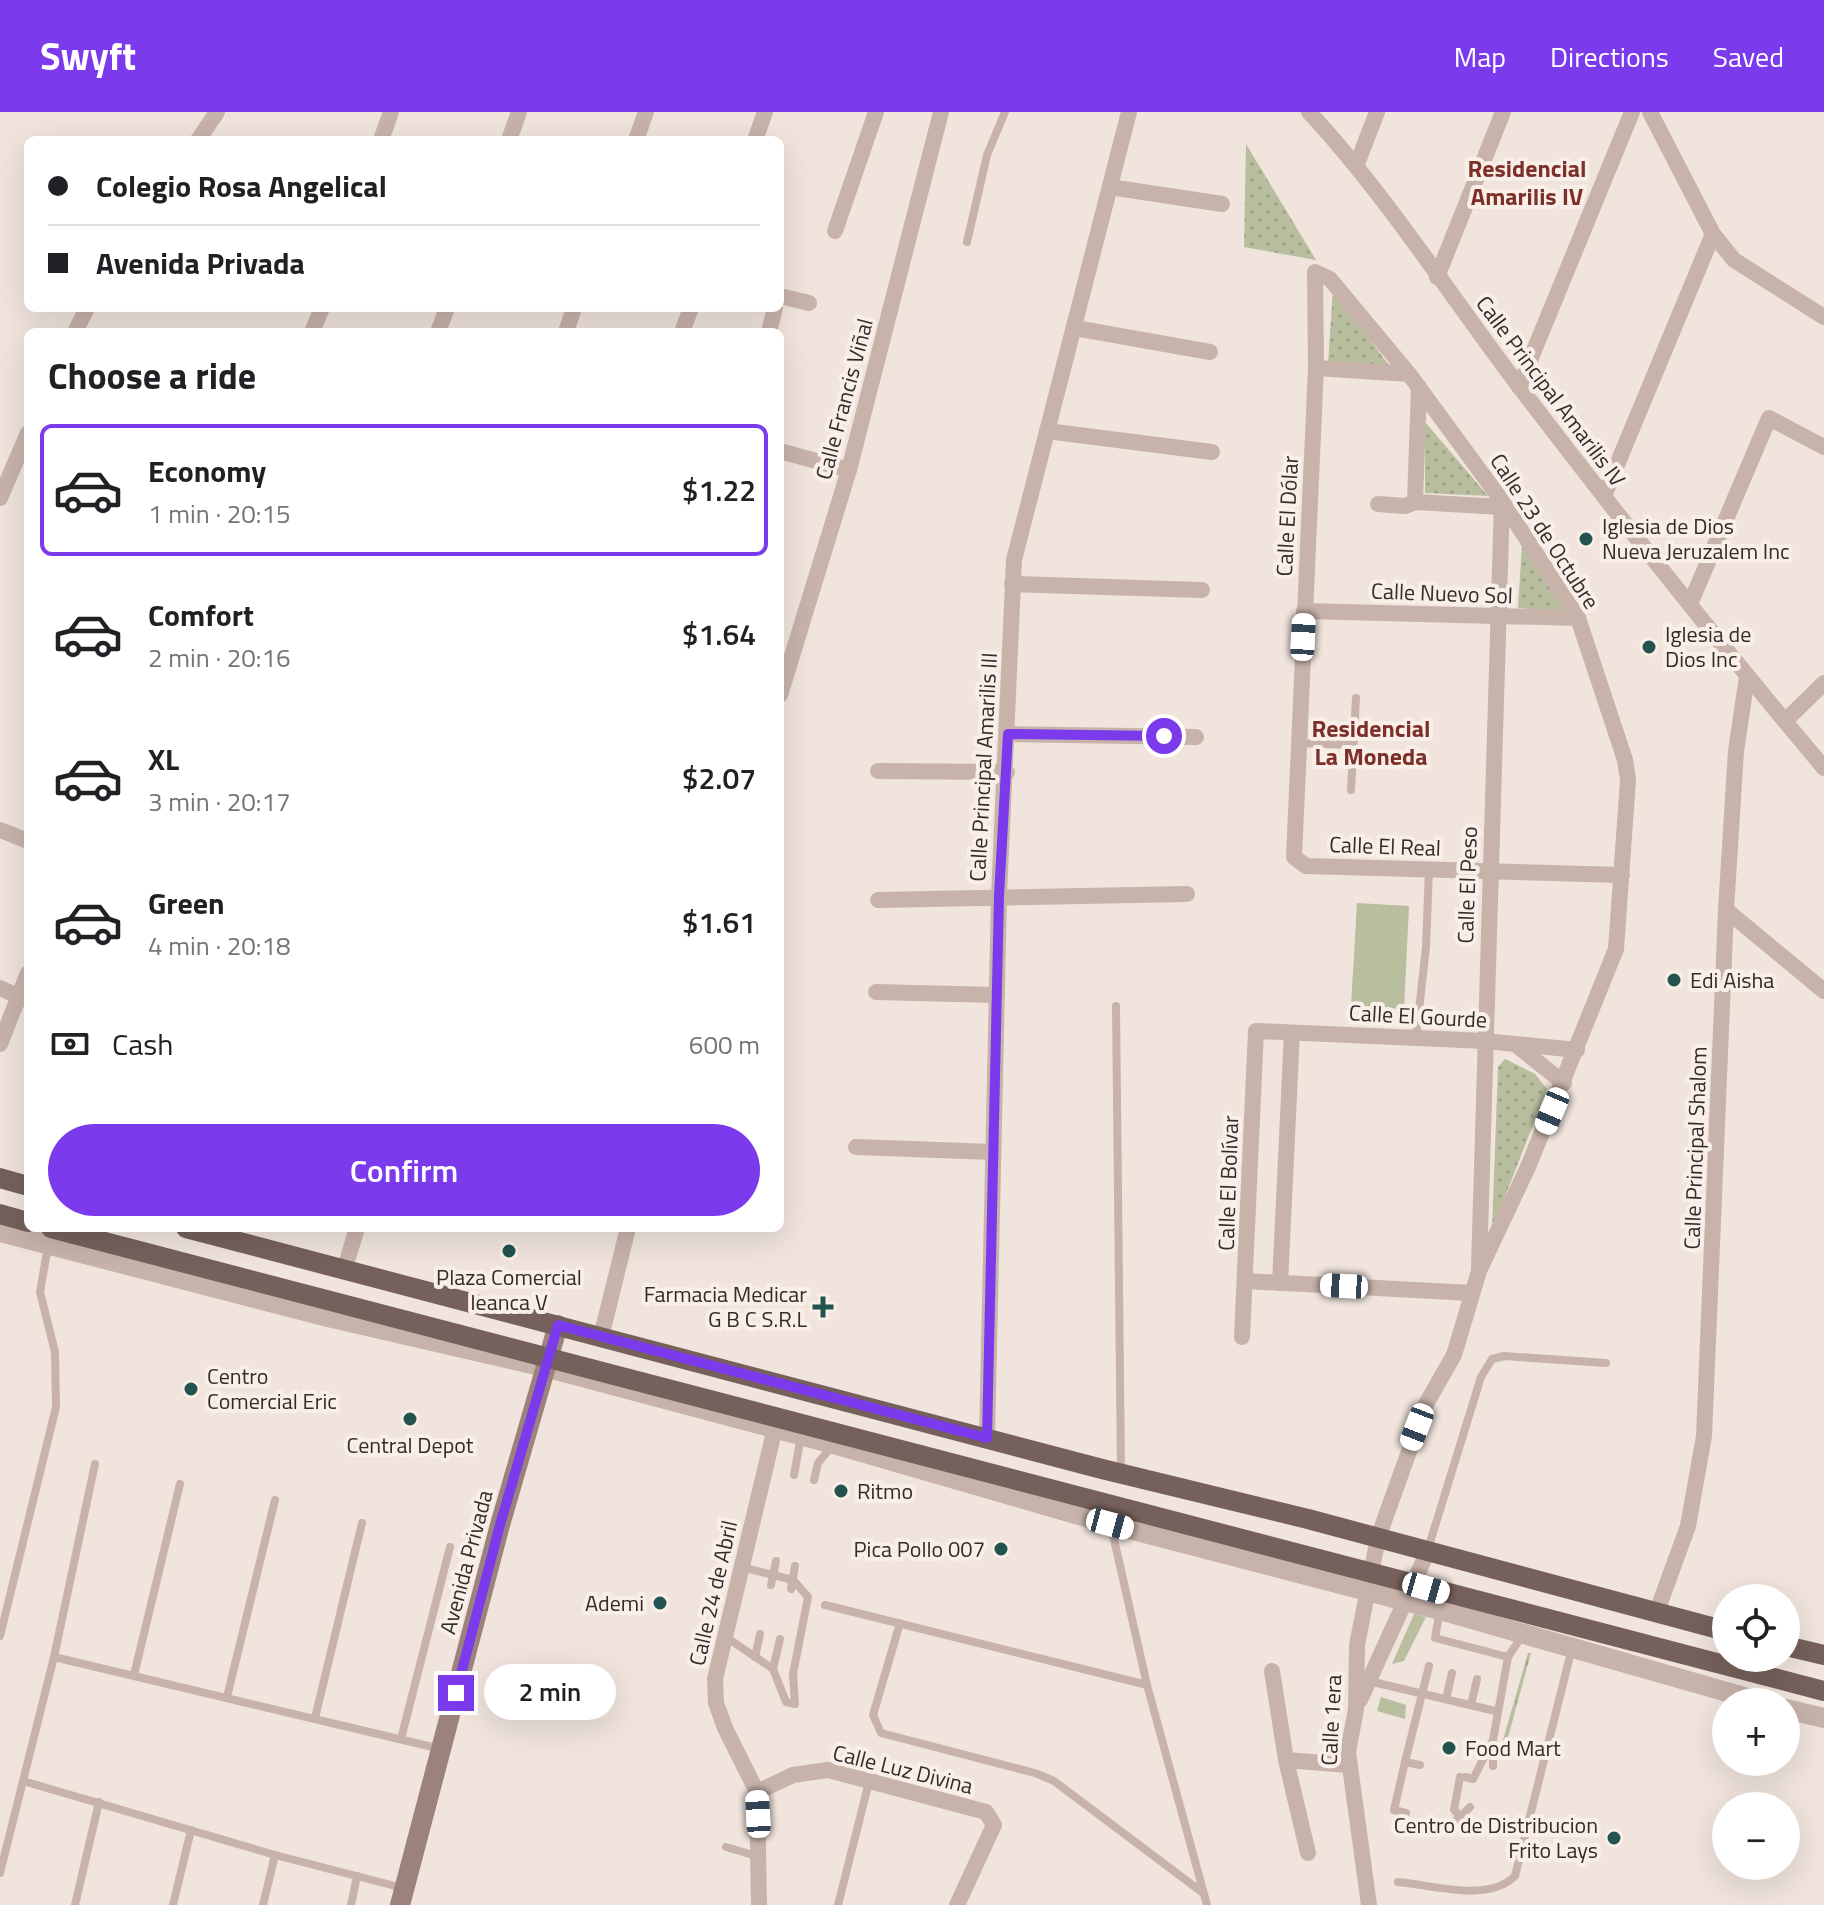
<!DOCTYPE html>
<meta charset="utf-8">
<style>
:root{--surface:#fff;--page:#f2f2f2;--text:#202124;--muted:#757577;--line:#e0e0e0;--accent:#7c3aed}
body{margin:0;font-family:"Titillium Web",sans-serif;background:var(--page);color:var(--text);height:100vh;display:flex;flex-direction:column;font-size:30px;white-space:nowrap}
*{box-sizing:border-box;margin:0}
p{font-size:26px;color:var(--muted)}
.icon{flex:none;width:44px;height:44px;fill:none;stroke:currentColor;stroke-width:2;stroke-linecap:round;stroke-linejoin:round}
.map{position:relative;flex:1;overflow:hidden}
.side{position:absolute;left:24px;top:216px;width:760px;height:904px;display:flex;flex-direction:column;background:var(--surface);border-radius:12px;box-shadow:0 8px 32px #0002}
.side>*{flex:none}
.guide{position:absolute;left:24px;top:24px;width:760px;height:176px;border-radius:12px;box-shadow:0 8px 32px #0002;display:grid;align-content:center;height:176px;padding:0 24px;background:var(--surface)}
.buttons{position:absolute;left:1712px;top:1472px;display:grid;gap:16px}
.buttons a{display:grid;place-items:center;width:88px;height:88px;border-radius:50%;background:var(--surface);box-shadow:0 8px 32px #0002;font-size:40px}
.end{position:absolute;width:36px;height:36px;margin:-18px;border:10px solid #7c3aed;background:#fff;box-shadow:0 0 0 4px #fff}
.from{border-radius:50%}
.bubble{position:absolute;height:56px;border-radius:28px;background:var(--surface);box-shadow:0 8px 32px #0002;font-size:26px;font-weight:600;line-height:56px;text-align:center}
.car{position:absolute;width:24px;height:48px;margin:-24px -12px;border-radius:10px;box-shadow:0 0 6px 2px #0007;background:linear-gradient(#fff 24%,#345 0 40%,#fff 0 76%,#345 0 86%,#fff 0)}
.guide b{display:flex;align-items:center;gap:28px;height:76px;font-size:30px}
.guide b+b{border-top:2px solid var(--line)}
.guide i{width:20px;height:20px;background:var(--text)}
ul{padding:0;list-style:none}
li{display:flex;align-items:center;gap:24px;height:132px;margin:0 16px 12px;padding:0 8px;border:4px solid transparent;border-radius:12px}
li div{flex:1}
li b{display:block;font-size:30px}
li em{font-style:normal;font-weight:600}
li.active{border-color:var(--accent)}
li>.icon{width:72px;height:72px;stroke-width:1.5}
h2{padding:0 24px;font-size:36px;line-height:96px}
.pay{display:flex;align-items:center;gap:20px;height:88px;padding:0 24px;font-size:30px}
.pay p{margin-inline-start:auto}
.button{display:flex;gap:16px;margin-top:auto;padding:16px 24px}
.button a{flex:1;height:92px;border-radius:48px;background:var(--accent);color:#fff;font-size:32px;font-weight:600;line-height:92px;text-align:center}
header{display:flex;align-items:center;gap:48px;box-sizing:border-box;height:112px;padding:0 40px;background:var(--accent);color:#fff}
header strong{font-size:38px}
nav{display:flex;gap:44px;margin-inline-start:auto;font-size:28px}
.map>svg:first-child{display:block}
.grass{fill:url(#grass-tufts)}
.park{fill:url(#park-dots)}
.garden{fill:#b8be9e}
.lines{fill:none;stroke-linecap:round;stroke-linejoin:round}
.service{stroke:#c7b3aa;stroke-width:8}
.minor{stroke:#c7b3aa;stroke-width:16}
.tertiary{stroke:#c7b3aa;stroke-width:20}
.secondary{stroke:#9b827c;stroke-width:20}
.primary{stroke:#76605b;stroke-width:20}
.route{stroke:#7c3aed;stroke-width:10}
.poi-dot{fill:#22534e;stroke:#f8efe9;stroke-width:3}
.labels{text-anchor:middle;stroke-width:8;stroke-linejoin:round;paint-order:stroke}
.street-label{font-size:22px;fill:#352b29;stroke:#f8efe9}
.poi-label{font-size:22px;fill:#352b29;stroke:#f8efe9;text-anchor:start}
.neighbourhood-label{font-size:24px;font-weight:bold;fill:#7d3029;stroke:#f8efe9}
</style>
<header>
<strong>Swyft</strong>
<nav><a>Map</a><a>Directions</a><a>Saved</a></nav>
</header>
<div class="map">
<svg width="1824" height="1793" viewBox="0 0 1824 1793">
<defs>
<pattern id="grass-tufts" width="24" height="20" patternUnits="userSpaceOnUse" patternTransform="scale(2)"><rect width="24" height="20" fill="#b8be9e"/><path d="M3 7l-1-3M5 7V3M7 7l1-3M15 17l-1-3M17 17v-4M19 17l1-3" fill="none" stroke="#9fa388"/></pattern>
<pattern id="park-dots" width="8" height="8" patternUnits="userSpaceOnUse" patternTransform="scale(2)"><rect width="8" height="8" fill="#b8be9e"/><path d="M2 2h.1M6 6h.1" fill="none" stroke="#9fa388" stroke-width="1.8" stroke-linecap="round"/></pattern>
</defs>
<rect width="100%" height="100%" fill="#f0e4dd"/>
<!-- grass -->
<polygon class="grass" points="1528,1541 1531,1541 1507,1629 1503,1628"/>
<!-- park -->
<g class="park">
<polygon points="1246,32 1316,148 1244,135"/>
<polygon points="1333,177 1391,256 1328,252"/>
<polygon points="1425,310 1488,384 1425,381"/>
<polygon points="1522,432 1566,499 1518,496"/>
<polygon points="1505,947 1535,962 1547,977 1492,1118 1498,955"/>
</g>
<!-- garden -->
<g class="garden">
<polygon points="1357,791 1409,794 1404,897 1351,894"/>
<polygon points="1414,1502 1426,1505 1404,1549 1392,1552"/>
<polygon points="1381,1585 1406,1593 1405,1607 1377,1599"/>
</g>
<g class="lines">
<!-- service -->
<g class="service">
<polyline points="967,130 987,43 1005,0"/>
<polyline points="1298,631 1353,633"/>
<polyline points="1351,678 1356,586"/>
<polyline points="1116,894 1121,1361"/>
<polyline points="1416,925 1426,835 1429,757"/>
<polyline points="794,1363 801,1324"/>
<polyline points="814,1368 818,1351 833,1333"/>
<polyline points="1111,1414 1147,1573 1207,1793"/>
<polyline points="1428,1437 1481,1265 1492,1247 1504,1244 1606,1251"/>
<polyline points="741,1455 793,1468 808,1485 793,1562 795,1592 786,1590 773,1557"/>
<polyline points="771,1473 776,1449"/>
<polyline points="791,1477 795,1454"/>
<polyline points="825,1493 1147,1573"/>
<polyline points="1440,1497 1435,1526 1508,1545 1522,1524"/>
<polyline points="900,1511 873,1603 881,1621 1035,1661 1054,1669 1203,1781"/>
<polyline points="0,1524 56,1295 55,1240 40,1180 48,1134"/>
<polyline points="726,1525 773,1557 780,1527"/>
<polyline points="54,1545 441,1637"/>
<polyline points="755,1545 760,1522"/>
<polyline points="134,1563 180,1372"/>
<polyline points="1369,1569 1495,1599"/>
<polyline points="227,1585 275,1388"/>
<polyline points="1446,1587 1452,1561"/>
<polyline points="1471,1593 1477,1567"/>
<polyline points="315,1606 362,1411"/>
<polyline points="401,1627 450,1435"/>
<polyline points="1405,1650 1394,1698 1406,1701"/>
<polyline points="1420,1653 1405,1650 1429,1554"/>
<polyline points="1493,1654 1493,1628"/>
<polyline points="1460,1665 1454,1698 1461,1704 1470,1695"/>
<polyline points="1465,1665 1473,1667 1493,1628 1508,1545"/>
<polyline points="23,1669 275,1743 403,1776"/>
<polyline points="1450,1713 1455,1715 1458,1704"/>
<polyline points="726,1735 760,1745"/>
<polyline points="0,1761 54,1545 95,1352"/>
<path d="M1398,1770C1433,1773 1488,1791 1515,1764L1572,1536"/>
<polyline points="75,1793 99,1690"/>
<polyline points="173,1793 191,1718"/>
<polyline points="263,1793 275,1743"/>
<polyline points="351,1793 357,1764"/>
<polyline points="838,1793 869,1670"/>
</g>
<!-- minor -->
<g class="minor">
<path d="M1309,0C1387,84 1449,182 1518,273C1617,403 1719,531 1824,656"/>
<polyline points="1650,0 1713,122 1734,148 1824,205"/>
<polyline points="198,28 217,0"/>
<polyline points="381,28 391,0"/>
<polyline points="509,28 519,0"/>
<polyline points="636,28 646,0"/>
<polyline points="755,28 765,0"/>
<polyline points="1357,52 1377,0"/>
<polyline points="1110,75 1222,92"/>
<polyline points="835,119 876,0"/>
<polyline points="1437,165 1503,0"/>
<polyline points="780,184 809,191"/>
<polyline points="1075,216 1210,240"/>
<polyline points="75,220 87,196"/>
<polyline points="312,220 322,196"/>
<polyline points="438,220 447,196"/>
<polyline points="566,220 574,196"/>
<polyline points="682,220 691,196"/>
<polyline points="769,220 775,196"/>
<polyline points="1316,256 1409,262"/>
<polyline points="1419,275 1415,390 1502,395"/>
<polyline points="1519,275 1632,0"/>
<polyline points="1047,319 1212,340"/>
<polyline points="780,339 849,358"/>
<polyline points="1604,384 1713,122"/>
<polyline points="0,386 28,321"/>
<polyline points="1378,392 1405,394 1415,390"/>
<polyline points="1012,472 1202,478"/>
<polyline points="1690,492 1769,306 1824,335"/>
<polyline points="1304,499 1578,506"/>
<polyline points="780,583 849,358 941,0"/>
<polyline points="1785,609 1824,571"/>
<polyline points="1008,622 1196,625"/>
<polyline points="878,659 1007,660"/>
<polyline points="0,718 28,729"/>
<polyline points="878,788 1187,782"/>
<polyline points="1726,798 1824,879"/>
<polyline points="0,876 27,888"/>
<polyline points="876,880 997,883"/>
<polyline points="0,932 28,861"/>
<polyline points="1515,932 1564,971"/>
<polyline points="856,1035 992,1040"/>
<polyline points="1479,1155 1502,389"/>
<polyline points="344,1159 357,1116"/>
<polyline points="1246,1169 1471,1181"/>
<polyline points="1280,1171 1292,921"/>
<polyline points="601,1225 628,1116"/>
<polyline points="1242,1225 1256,919 1485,929 1577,938"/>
<polyline points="987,1326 999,784 1014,448 1129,0"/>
<polyline points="1656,1502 1688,1414 1704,1324 1726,798 1736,639 1747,565"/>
<polyline points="1272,1559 1286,1648"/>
<polyline points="1360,1588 1428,1439"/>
<polyline points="757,1680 793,1663 828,1658 986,1700 994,1713 957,1793"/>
<polyline points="1308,1741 1286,1648 1348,1653"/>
<polyline points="759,1793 757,1680 725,1616 716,1591 715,1567 775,1316"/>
<polyline points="1369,1793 1348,1640 1356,1597 1357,1533 1378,1426 1426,1292 1454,1243 1479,1159 1528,1055 1616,837 1628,668 1625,648 1578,506 1502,389 1409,262 1330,167 1315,160 1316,256 1294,745 1306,754 1622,763"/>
</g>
<!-- tertiary -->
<g class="tertiary">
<polyline points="0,1120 328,1205 545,1255 834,1332 1110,1412 1440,1498 1762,1590"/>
<polyline points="1786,1597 1824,1606"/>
</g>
<!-- secondary -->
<polyline class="secondary" points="400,1793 500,1413 558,1213"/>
<!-- primary -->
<g class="primary">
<polyline points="0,1066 28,1074"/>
<polyline points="0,1102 28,1110"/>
<polyline points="51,1116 1824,1579"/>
<polyline points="186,1116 1102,1357 1308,1407 1726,1519"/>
<polyline points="1786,1534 1824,1543"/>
</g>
</g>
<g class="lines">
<!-- route -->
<polyline class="route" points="456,1581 500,1413 558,1213 987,1326 999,784 1008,622 1164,624"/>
</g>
<!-- markers -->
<g class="poi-dot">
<circle cx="1586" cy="427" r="8"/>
<circle cx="1649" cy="535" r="8"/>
<circle cx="1674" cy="868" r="8"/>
<circle cx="509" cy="1139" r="8"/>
<path d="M819 1183h8v8h8v8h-8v8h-8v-8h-8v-8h8z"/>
<circle cx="191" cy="1277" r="8"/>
<circle cx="410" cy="1307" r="8"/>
<circle cx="841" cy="1379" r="8"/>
<circle cx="1001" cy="1437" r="8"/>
<circle cx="660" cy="1491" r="8"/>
<circle cx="1449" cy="1636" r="8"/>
<circle cx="1614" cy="1726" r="8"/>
</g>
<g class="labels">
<!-- street labels -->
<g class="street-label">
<text transform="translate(1551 279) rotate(53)" y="8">Calle Principal Amarilis IV</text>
<text transform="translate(844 287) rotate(-75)" y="8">Calle Francis Viñal</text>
<text transform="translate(1287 404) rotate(-87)" y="8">Calle El Dólar</text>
<text transform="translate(1545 419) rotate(57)" y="8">Calle 23 de Octubre</text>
<text transform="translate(1442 481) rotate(2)" y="8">Calle Nuevo Sol</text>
<text transform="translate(983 655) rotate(-87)" y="8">Calle Principal Amarilis III</text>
<text transform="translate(1385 734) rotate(2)" y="8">Calle El Real</text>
<text transform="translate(1467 773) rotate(-88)" y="8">Calle El Peso</text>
<text transform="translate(1418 904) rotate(3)" y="8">Calle El Gourde</text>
<text transform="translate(1695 1036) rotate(-88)" y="8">Calle Principal Shalom</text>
<text transform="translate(1228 1071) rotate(-88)" y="8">Calle El Bolívar</text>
<text transform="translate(466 1450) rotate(-75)" y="8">Avenida Privada</text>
<text transform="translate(713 1481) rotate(-77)" y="8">Calle 24 de Abril</text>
<text transform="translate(1331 1608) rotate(-87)" y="8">Calle 1era</text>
<text transform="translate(903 1657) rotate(14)" y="8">Calle Luz Divina</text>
</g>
<!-- poi labels -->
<g class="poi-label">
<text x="1602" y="422">Iglesia de Dios<tspan x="1602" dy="25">Nueva Jeruzalem Inc</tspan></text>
<text x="1665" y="530">Iglesia de<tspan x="1665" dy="25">Dios Inc</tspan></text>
<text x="1690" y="876">Edi Aisha</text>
<text x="509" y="1173" text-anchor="middle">Plaza Comercial<tspan x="509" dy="25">Ieanca V</tspan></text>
<text x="807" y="1190" text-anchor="end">Farmacia Medicar<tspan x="807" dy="25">G B C S.R.L</tspan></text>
<text x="207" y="1272">Centro<tspan x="207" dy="25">Comercial Eric</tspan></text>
<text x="410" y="1341" text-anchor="middle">Central Depot</text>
<text x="857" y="1387">Ritmo</text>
<text x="985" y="1445" text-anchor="end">Pica Pollo 007</text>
<text x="644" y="1499" text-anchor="end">Ademi</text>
<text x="1465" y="1644">Food Mart</text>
<text x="1598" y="1721" text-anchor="end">Centro de Distribucion<tspan x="1598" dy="25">Frito Lays</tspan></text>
</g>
<!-- neighbourhood labels -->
<g class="neighbourhood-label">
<text x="1527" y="65">Residencial<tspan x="1527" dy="28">Amarilis IV</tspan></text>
<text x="1371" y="625">Residencial<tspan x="1371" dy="28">La Moneda</tspan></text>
</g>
</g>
</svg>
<div class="buttons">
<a><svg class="icon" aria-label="locate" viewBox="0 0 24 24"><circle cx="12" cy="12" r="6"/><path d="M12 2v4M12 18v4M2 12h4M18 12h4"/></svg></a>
<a>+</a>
<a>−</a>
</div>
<i class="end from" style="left:1164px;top:624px"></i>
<i class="end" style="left:456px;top:1581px"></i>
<div class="bubble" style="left:484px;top:1552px;width:132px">2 min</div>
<i class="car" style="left:1303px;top:525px;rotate:3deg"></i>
<i class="car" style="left:1552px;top:999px;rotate:203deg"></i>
<i class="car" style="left:1344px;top:1174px;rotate:273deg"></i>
<i class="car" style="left:1417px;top:1315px;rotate:201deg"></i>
<i class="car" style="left:1110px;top:1412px;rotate:105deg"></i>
<i class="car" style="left:1426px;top:1476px;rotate:106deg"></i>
<i class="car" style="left:758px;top:1702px;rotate:357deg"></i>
<div class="guide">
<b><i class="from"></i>Colegio Rosa Angelical</b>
<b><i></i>Avenida Privada</b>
</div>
<section class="side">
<h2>Choose a ride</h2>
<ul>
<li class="active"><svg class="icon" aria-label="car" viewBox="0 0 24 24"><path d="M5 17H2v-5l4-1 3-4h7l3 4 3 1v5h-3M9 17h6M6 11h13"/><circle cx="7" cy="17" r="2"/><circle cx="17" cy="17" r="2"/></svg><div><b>Economy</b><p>1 min · 20:15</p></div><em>$1.22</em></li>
<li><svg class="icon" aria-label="car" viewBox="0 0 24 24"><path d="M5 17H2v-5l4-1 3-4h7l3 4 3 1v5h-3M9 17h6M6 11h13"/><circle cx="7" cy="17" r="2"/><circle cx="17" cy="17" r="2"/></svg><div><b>Comfort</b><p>2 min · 20:16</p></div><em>$1.64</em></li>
<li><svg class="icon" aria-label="car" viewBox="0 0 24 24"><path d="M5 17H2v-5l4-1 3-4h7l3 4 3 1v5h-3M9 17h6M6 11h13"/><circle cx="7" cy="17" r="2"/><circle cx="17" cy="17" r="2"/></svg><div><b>XL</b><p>3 min · 20:17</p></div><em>$2.07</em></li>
<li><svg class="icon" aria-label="car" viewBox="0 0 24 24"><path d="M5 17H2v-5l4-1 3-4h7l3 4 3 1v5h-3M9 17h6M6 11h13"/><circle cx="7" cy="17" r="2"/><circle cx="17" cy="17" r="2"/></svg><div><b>Green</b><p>4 min · 20:18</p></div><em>$1.61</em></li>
</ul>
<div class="pay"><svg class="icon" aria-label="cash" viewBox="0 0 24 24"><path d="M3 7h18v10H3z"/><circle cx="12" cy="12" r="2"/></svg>Cash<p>600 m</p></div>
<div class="button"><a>Confirm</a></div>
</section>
</div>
